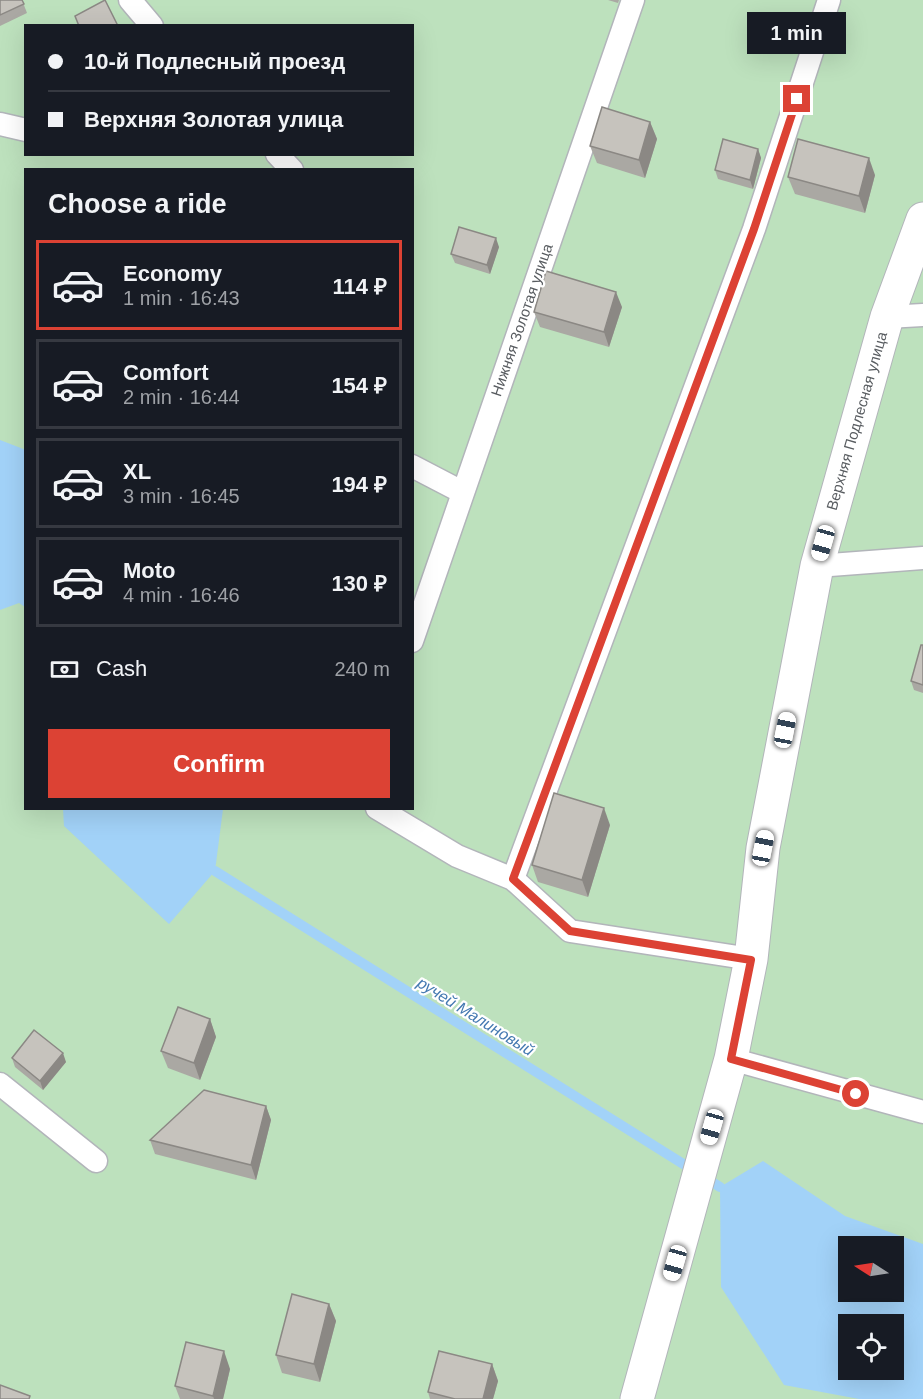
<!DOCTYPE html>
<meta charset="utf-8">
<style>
:root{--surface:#171b24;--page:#20242c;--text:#f1f3f6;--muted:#9ea1a6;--line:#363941;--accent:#dc4234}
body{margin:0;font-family:Helvetica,sans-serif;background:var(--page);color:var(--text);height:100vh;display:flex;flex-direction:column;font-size:22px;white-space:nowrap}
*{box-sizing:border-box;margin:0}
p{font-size:20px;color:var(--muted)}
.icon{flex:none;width:33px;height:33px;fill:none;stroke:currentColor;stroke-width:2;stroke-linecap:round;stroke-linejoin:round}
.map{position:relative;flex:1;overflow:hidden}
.details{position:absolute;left:24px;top:168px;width:390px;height:642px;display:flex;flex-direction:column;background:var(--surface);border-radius:0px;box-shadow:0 6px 24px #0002}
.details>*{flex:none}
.hud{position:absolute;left:24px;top:24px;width:390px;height:132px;border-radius:0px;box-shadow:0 6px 24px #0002;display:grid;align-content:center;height:132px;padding:0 24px;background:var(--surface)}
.needle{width:39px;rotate:282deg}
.tools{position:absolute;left:838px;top:1236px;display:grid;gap:12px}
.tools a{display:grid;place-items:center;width:66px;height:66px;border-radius:0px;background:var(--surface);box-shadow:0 6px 24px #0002;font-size:30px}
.end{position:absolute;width:27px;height:27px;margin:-14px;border:8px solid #dc4234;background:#fff;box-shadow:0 0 0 3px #fff}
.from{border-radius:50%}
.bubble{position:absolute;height:42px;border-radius:0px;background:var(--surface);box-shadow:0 6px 24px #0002;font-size:20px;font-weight:600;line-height:42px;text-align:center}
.car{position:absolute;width:18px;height:36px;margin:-18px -9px;border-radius:8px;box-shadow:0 0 4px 2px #0007;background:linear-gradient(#fff 24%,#345 0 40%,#fff 0 76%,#345 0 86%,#fff 0)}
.hud b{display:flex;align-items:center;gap:21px;height:57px;font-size:22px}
.hud b+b{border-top:2px solid var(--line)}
.hud i{width:15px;height:15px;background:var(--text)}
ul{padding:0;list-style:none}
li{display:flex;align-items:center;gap:18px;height:90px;margin:0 12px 9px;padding:0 12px;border:3px solid var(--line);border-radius:0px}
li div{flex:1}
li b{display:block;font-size:22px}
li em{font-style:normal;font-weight:600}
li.selected{border-color:var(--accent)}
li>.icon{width:54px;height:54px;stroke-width:1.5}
h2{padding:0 24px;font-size:27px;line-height:72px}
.pay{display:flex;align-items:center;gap:15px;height:66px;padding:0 24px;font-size:22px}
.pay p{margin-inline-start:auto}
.button{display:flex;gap:12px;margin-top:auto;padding:12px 24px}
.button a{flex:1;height:69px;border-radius:0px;background:var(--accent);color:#fff;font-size:24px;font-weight:600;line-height:69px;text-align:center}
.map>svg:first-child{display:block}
.green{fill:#bde1bd;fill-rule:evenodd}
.water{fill:#a2d2f8;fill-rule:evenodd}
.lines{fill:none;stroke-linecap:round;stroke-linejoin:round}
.stream{stroke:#a2d2f8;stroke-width:10}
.service-casing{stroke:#b2b5ba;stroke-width:25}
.minor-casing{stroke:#b2b5ba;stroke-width:35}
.service{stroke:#fff;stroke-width:22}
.minor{stroke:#fff;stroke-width:33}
.wall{fill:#aaa8a3}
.shaded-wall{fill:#8b8884}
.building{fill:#c6c3bd;stroke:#8b8884;stroke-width:1.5}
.route{stroke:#dc4234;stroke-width:8}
.labels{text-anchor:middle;stroke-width:4.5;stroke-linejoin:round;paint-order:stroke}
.street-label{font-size:15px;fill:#585c60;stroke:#fff}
.water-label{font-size:16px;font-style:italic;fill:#4479b1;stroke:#fff}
</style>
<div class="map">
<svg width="923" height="1399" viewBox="0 0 923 1399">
<rect width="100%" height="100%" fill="#eae8df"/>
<!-- green -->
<path class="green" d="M0,0H923V1399H0ZM26,26H412V154H26ZM26,170H412V808H26ZM849,1246H894V1292H849ZM849,1324H894V1370H849Z"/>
<!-- water -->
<g class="water">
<polygon points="0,440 26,450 25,607 19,603 0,610"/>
<polygon points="63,809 223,809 215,871 169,924 64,826"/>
<path d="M763,1161L845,1216L923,1244V1399H859L784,1385L721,1287L720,1187ZM849,1246H894V1292H849ZM849,1324H894V1370H849Z"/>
</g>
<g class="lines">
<!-- stream -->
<polyline class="stream" points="215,871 720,1187"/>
<defs>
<g id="service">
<polyline points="130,0 152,26"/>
<polyline points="0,124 26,130"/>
<polyline points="277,154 292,170"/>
<polyline points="887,317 923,315"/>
<polyline points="412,466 462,492"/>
<polyline points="817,566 923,558"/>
<polyline points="412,641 633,0"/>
<polyline points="377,808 457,856 513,879 570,931 751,959"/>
<polyline points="513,879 754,229 829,0"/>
<polyline points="731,1059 923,1112"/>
<polyline points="0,1084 96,1161"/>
</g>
<polyline id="minor" points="637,1399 731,1059 751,959 763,848 817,566 887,317 923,219"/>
</defs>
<!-- service casing -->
<use href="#service" class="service-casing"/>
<!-- minor casing -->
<use href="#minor" class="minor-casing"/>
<!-- service -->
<use href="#service" class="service"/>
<!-- minor -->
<use href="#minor" class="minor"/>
</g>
<!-- wall -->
<g class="wall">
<polygon points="0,0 22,0 27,13 0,26"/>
<polygon points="608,0 619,0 618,3"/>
<polygon points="650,122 657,139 645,178 597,163 590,146"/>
<polygon points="758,149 761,158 753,189 718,179 715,170"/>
<polygon points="875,175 865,213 795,194 788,177"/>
<polygon points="499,247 490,274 455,263 451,254"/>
<polygon points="622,307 609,347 540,327 534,312"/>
<polygon points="923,645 923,693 914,690 911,681"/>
<polygon points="610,825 588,897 538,882 532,865"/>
<polygon points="210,1019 216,1037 200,1080 168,1068 161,1051"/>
<polygon points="12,1058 66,1062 43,1090 15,1067"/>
<polygon points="266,1106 271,1120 256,1180 155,1154 150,1140"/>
<polygon points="329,1304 336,1321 320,1382 282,1373 276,1355"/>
<polygon points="492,1364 498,1381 493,1399 430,1399 428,1392"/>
<polygon points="230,1369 223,1399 180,1399 175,1386"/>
</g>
<!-- shaded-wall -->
<g class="shaded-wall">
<polygon points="650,122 657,139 645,178 639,160"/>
<polygon points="758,149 761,158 753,189 750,180"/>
<polygon points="869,158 875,175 865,213 859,196"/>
<polygon points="496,238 499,247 490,274 487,265"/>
<polygon points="616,292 622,307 609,347 604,332"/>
<polygon points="604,808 610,825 588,897 582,880"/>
<polygon points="210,1019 216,1037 200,1080 194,1063"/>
<polygon points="63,1053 66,1062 43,1090 40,1081"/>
<polygon points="266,1106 271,1120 256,1180 251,1165"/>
<polygon points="329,1304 336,1321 320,1382 314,1364"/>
<polygon points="224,1351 230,1369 223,1399 214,1399 213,1396"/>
<polygon points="492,1364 498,1381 493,1399 483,1399"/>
</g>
<!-- building -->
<g class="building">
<polygon points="0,0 22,0 24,4 0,15"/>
<polygon points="105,0 118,26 79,26 75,16"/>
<polygon points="602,107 650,122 639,160 590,146"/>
<polygon points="723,139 758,149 750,180 715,170"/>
<polygon points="798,139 869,158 859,196 788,177"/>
<polygon points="459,227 496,238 487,265 451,254"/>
<polygon points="546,271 616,292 604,332 534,312"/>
<polygon points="921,645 923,645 923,685 911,681"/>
<polygon points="554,793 604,808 582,880 532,865"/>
<polygon points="178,1007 210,1019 194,1063 161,1051"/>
<polygon points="34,1030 63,1053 40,1081 12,1058"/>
<polygon points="204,1090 266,1106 251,1165 150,1140"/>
<polygon points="292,1294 329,1304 314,1364 276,1355"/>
<polygon points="186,1342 224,1351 213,1396 175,1386"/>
<polygon points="439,1351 492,1364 483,1399 455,1399 428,1392"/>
<polygon points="0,1385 30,1396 29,1399 0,1399"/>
</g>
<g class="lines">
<!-- route -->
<polyline class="route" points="797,99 754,229 513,879 570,931 751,960 731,1059 856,1094"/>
</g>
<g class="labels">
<!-- street labels -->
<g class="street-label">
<text transform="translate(522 320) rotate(-71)" y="5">Нижняя Золотая улица</text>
<text transform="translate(857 421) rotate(-74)" y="5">Верхняя Подлесная улица</text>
</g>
<!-- water labels -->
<g class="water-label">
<text transform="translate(476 1016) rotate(32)" y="6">ручей Малиновый</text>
</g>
</g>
</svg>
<div class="tools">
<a><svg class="needle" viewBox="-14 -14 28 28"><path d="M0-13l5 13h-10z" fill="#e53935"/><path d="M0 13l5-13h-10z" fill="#9ea1a6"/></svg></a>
<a><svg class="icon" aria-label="locate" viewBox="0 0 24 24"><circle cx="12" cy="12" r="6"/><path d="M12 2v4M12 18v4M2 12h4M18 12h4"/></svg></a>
</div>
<i class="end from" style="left:856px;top:1094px"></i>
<i class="end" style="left:797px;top:99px"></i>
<div class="bubble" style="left:747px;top:12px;width:99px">1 min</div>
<i class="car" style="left:823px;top:543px;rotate:196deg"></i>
<i class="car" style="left:785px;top:730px;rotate:11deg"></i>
<i class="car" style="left:763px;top:848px;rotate:11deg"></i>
<i class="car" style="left:712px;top:1127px;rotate:196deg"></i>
<i class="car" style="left:675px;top:1263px;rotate:196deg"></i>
<div class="hud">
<b><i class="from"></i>10-й Подлесный проезд</b>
<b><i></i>Верхняя Золотая улица</b>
</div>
<section class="details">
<h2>Choose a ride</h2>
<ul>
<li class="selected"><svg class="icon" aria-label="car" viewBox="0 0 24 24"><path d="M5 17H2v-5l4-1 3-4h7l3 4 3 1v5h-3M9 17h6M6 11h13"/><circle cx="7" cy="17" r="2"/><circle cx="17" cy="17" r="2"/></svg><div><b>Economy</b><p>1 min · 16:43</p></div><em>114 ₽</em></li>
<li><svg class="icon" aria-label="car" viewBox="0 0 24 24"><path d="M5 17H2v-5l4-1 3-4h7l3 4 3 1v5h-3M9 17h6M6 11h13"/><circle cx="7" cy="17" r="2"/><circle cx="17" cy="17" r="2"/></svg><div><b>Comfort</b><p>2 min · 16:44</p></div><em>154 ₽</em></li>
<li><svg class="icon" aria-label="car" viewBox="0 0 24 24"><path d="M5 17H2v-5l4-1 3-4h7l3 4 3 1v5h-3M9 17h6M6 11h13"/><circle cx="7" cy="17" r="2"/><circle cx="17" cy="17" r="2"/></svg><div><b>XL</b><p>3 min · 16:45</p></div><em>194 ₽</em></li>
<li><svg class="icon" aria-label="car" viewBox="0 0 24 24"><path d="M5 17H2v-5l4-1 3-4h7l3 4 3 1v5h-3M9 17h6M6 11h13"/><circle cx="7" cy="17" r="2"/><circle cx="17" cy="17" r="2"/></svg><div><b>Moto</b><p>4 min · 16:46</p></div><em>130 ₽</em></li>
</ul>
<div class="pay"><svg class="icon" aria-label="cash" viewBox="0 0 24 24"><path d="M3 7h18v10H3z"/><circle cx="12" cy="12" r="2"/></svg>Cash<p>240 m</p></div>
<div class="button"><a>Confirm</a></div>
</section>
</div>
